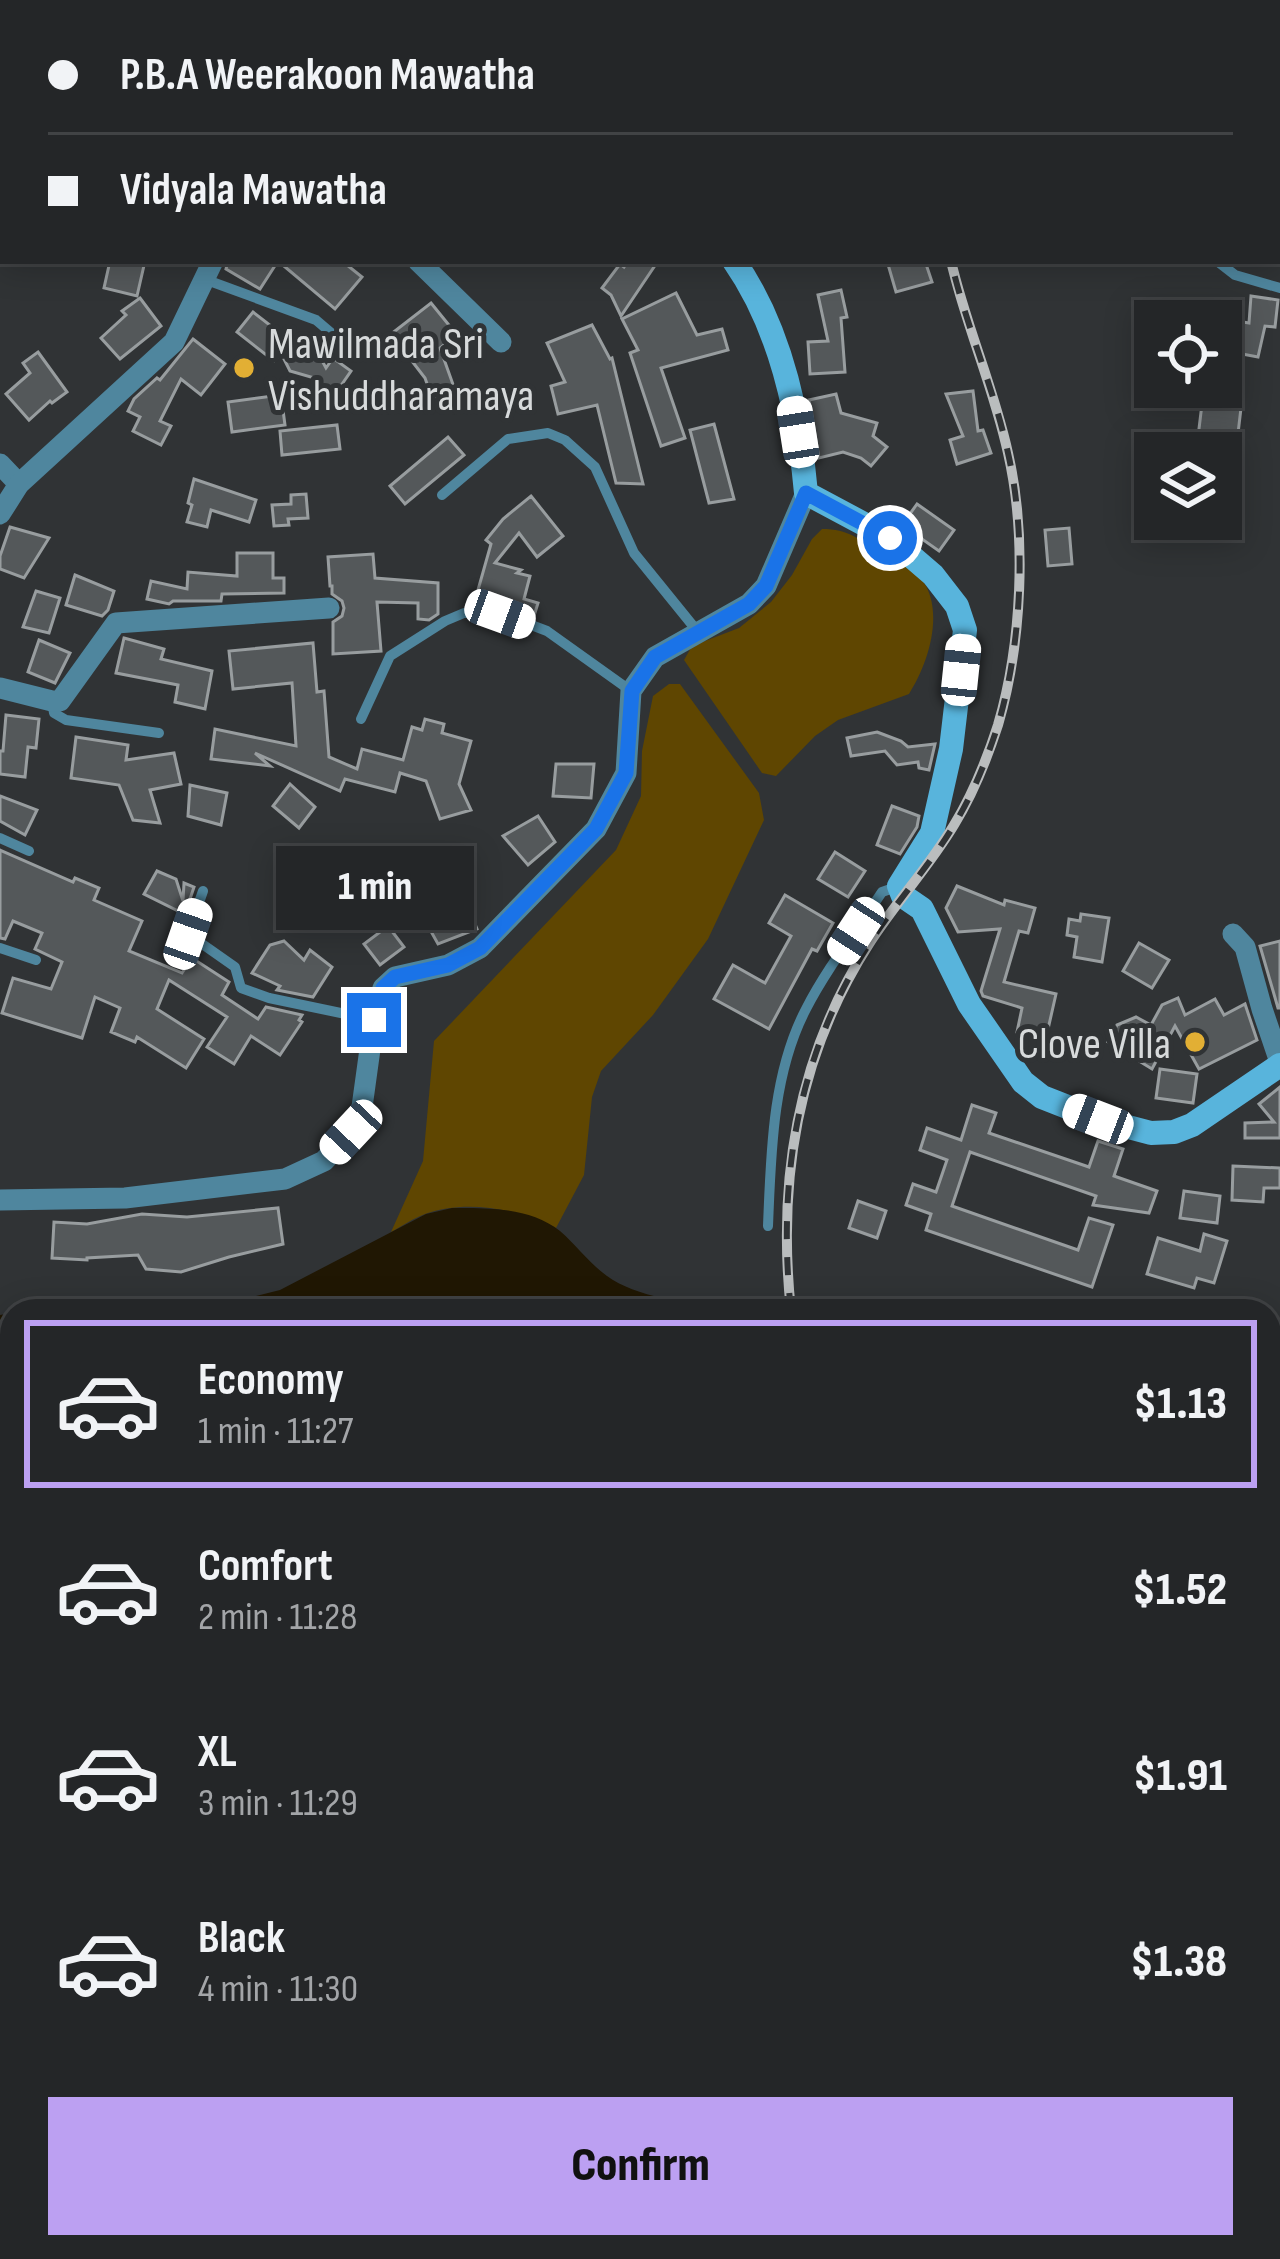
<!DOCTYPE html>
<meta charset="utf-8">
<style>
:root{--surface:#242628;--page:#2c2e30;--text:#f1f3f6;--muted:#a3a5a8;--line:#414345;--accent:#bca0f2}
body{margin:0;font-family:"Sofia Sans Condensed",sans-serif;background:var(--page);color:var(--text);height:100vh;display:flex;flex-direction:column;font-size:45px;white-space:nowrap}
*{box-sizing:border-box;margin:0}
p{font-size:39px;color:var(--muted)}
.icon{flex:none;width:66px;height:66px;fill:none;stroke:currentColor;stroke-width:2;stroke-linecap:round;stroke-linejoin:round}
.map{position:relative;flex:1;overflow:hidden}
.details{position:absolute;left:0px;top:1299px;width:1281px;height:960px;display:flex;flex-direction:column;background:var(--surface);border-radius:36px 36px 0 0;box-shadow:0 6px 30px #0003,0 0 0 3px var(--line)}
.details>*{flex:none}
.banner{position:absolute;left:0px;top:0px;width:1281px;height:264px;box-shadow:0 6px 30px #0003,0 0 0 3px var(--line);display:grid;align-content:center;height:264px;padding:0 48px;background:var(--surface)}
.buttons{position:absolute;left:1134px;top:300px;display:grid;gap:24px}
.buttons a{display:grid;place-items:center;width:108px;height:108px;border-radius:0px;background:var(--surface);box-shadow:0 6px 30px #0003,0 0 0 3px var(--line);font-size:60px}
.end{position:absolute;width:54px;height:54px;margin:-27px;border:15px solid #1a73e8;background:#fff;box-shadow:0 0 0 6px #fff}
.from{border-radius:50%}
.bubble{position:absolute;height:84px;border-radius:0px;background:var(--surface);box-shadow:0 6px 30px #0003,0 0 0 3px var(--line);font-size:39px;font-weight:800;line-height:84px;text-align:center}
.car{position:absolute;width:36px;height:72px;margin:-36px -18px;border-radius:15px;box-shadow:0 0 9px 3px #0007;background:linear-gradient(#fff 24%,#345 0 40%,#fff 0 76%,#345 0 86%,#fff 0)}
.banner b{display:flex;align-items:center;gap:42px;height:114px;font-size:45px}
.banner b+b{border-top:3px solid var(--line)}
.banner i{width:30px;height:30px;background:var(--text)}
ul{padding:21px 0 0;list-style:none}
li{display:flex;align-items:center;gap:36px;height:168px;margin:0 24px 18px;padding:0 24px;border:6px solid transparent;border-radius:0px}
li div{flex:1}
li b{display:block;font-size:45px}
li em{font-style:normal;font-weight:800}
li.active{border-color:var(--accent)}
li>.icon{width:108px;height:108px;stroke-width:1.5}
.button{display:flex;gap:24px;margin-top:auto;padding:24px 48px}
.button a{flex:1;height:138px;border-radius:0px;background:var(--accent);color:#111;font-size:48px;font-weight:800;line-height:138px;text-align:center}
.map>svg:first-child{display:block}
.green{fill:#5f4601}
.water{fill:#201703}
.building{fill:#54585a;stroke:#989d9f;stroke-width:3}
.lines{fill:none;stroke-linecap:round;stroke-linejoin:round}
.lane{stroke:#4f869e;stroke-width:10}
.street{stroke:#4f869e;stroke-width:21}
.secondary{stroke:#58b4dc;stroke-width:24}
.primary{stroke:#79d5fe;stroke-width:30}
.rail-casing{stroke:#babdbe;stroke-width:10}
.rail{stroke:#303335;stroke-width:6;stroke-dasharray:18;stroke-linecap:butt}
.route{stroke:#1a73e8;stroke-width:15}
.poi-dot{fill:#e2af34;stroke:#303335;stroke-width:4.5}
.labels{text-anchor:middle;stroke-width:10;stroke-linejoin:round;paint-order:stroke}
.poi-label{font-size:45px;fill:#d7dadb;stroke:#303335;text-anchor:start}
</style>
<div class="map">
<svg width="1280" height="2259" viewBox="0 0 1280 2259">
<rect width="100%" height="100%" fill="#303335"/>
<!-- green -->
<g class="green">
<path d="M822,529C849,529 858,539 881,553C896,561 918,571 926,586C943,618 927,666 909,694L838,720L815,736L776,776L762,773L684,660L692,646L739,628L771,602L792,575L812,539Z"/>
<path d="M669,684H680L759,793L764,820L708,939L653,1015L601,1071L592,1097L584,1175L556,1228C519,1209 466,1199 425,1214C414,1218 402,1226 391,1232L423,1161L434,1041L616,850L641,796L642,751L653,696Z"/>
<polygon points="12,2204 12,2247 119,2247 74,2259 0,2259 0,2213"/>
<polygon points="151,2247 528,2247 541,2259 293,2259"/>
</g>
<!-- water -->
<g class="water">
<path d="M452,1208C488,1208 530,1207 560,1231C576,1245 590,1264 607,1276C635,1297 689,1303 723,1311H33L220,1305L280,1290L426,1214Z"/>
<polygon points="12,1313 12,1961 0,1961 0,1315"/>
<polygon points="1269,1425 1280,1425 1280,1815 1269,1816"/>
</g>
<!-- building -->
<g class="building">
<polygon points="110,261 145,261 137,296 104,288"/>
<polygon points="228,261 342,261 362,277 335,309 278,261 260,289 226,269"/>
<polygon points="628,261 658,261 621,316 611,295 602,288 620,264 624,267"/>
<polygon points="887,261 925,261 932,282 896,292"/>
<polygon points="841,290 847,317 841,318 845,372 810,374 808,342 828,341 818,295"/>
<polygon points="676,293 697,335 722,329 728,350 661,368 685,438 661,446 630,353 638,350 622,319"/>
<polygon points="1251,296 1278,300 1275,327 1265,326 1258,357 1221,350 1224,319 1249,323"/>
<polygon points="140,298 161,326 120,359 101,338 126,315 122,311"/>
<polygon points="431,303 457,335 440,348 455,390 432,398 425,378 391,334"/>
<polygon points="253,312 293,343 300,339 313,344 326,368 333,358 351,371 331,400 312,387 318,379 290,371 281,353 274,361 237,332"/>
<polygon points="592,325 610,359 612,358 643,484 616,483 597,405 558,414 551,386 565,382 547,343"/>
<polygon points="193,339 225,364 201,395 181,379 160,421 171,426 161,445 133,431 140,417 128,411 134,399 157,378 160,380"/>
<polygon points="38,352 67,392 52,403 50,401 29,420 6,394 30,373 23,363"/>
<polygon points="973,391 978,431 983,430 991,453 957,464 950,440 963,436 946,394"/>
<polygon points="836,394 841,413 877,423 873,436 887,447 871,466 861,458 843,452 819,458 809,400"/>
<polygon points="281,395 285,425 232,432 228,402"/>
<polygon points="1202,404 1241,408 1237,442 1198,437"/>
<polygon points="714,424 734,499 709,503 690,430"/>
<polygon points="337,425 340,449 282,455 280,431"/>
<polygon points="448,437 464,455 405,504 390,486"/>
<polygon points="194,479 256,500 249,522 211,510 207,527 187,522 192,505 188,503"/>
<polygon points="306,494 308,518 288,519 289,525 274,526 272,505 291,504 291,495"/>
<polygon points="531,496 563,536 537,557 519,533 495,563 521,570 517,573 530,576 524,599 538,603 534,616 476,597 491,544 486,540 503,519"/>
<polygon points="917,504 954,530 939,551 902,525"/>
<polygon points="10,527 49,538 24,578 0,569 0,556"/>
<polygon points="1069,528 1072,564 1048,566 1045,530"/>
<polygon points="237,553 273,553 273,578 284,578 284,593 222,594 221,601 173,601 169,604 147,599 151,581 187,589 188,572 237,576"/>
<polygon points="373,554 375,578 438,583 438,614 429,620 418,619 418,603 377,602 381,651 333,654 333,622 342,616 344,608 342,601 332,594 332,586 330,586 328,557"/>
<polygon points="75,575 114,591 108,610 102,616 66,605"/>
<polygon points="36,591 60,598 49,633 23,627"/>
<polygon points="124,638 164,649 161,659 212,671 205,709 175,702 178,685 116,673"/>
<polygon points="39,640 70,653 55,683 28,672"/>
<polygon points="313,643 317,692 324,691 329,757 357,769 362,749 403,760 412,727 422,730 425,719 444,724 442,733 471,741 459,784 471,810 440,819 426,781 400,773 395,792 345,779 340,791 255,753 270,766 211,759 215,729 296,746 292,683 233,689 229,651"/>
<polygon points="6,715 39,719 36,748 28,747 25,777 0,774 0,751 3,751"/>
<polygon points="877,732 901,741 908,747 935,744 929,770 919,768 918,762 897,765 885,751 851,756 847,738"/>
<polygon points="76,737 128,745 126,760 174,753 181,784 150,790 160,823 133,820 119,785 71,778"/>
<polygon points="556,764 594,764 591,798 553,796"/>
<polygon points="290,784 315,807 299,828 273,806"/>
<polygon points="190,785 227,793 221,825 188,816"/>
<polygon points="0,796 37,810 25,835 0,821"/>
<polygon points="892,806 919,816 917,827 900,854 877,845"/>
<polygon points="538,816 555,842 528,865 503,836"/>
<polygon points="0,850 73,882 75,878 99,888 94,900 142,921 129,951 182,973 192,958 229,982 222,995 258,1019 266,1007 302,1015 299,1020 302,1022 280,1055 251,1036 234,1064 207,1047 227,1017 169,980 157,1009 204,1039 186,1068 137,1037 135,1042 111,1032 120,1008 95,997 82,1038 2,1013 13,978 51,989 62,962 35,949 42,933 13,921 5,939 0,938"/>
<polygon points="835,852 865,871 848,897 818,879"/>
<polygon points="357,870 399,888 387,915 341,898"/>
<polygon points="157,871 176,879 183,901 184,883 194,887 182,923 182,913 144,894"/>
<polygon points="957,886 1004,905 1005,900 1035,908 1028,933 1019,931 1004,982 1056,994 1046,1038 1017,1032 1022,1008 983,996 981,991 1000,929 958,932 946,908"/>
<polygon points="785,895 833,923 817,951 812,949 769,1029 714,999 733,965 765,983 791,936 769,923"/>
<polygon points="466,902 477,929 438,944 423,917"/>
<polygon points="1081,914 1109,918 1102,962 1074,957 1077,937 1067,935 1069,919 1080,921"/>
<polygon points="388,926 404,947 380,965 364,944"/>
<polygon points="284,941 304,960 310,950 332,967 313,997 277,990 280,986 252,973 270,945"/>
<polygon points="1280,941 1280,1008 1278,1008 1260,946"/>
<polygon points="1139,943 1169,960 1152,988 1123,971"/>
<polygon points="1178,998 1185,1015 1215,999 1224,1015 1245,1004 1257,1040 1199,1069 1175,1026 1152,1069 1108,1042 1117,1025 1136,1017 1151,1025 1162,1005"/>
<polygon points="1160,1069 1197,1074 1193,1103 1156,1098"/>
<polygon points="1280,1087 1280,1138 1245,1138 1245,1123 1274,1122 1259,1104"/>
<polygon points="972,1105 996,1113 989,1133 1089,1167 1098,1141 1123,1149 1114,1176 1157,1191 1149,1213 1093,1205 1096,1196 970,1152 952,1206 1078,1250 1089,1218 1113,1225 1092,1287 926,1230 931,1214 906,1205 913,1184 936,1192 947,1160 920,1150 927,1128 961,1140"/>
<polygon points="1233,1166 1280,1168 1280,1188 1264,1188 1263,1202 1232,1200"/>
<polygon points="1184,1191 1220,1196 1217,1223 1180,1218"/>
<polygon points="858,1201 886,1211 877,1238 849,1228"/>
<polygon points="278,1208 283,1244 229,1257 181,1272 146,1269 138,1255 87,1258 87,1260 52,1258 54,1222 87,1224 142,1214 187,1217"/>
<polygon points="1204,1234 1227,1241 1214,1283 1197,1278 1194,1288 1147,1274 1158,1238 1200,1251"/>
</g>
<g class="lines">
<!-- lane -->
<g class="lane">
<polyline points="0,228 3,228"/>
<polyline points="1217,261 1235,275 1280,288"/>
<polyline points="204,279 316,320 336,337"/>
<polyline points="442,495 508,439 548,433 565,440 595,467 634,553 698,632"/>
<polyline points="52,701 54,713 66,720 159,733"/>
<polyline points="361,719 390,656 445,621 464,613 500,613 547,631 631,691"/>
<polyline points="0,838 29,851"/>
<polyline points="203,891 188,934 235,967 241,988 269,998 374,1020"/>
<polyline points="0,948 36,960"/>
<path d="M768,1226C771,1154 772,1074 806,1009C827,968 857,930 882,892L899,886"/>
</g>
<!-- street -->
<g class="street">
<polyline points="44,0 45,3"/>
<polyline points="418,261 501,342"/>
<polyline points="0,464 19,484"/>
<polyline points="0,514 19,484 174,342 213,261"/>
<polyline points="0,688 52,701 60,701 116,623 329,608"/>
<polyline points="1233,934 1245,947 1262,1009 1280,1062"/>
<polyline points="0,1200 125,1198 285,1179 324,1161 351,1132 362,1107 374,1020 383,988 395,977 448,965 480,948 596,829 626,773 631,691 655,657 749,604 766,586 806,493"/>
<polyline points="827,2259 832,2247"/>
</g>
<!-- secondary -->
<g class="secondary">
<polyline points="163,0 234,3"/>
<polyline points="688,3 691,0"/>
<path d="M734,261C780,327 799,414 806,493L890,538L933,575L957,606L965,630L951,749L932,833L899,886L903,896L922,909L969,1004L1023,1082L1042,1097L1098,1119L1151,1133L1174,1132L1192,1125L1280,1065"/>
</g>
<!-- primary -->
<g class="primary">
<polyline points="1269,1909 1280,1912"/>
<polyline points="0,2042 12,2037"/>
<polyline points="692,2247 716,2259"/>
</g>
<defs>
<g id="rail">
<polyline points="937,3 938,0"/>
<path d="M791,1311C777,1180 797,1056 869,944C895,903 929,867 954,825C973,794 987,759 998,725C1022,643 1027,536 1008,453C994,388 966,326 951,261"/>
<polyline points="721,2259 726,2247"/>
</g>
</defs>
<!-- rail casing -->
<use href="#rail" class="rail-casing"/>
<!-- rail -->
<use href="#rail" class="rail"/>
</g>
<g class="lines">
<!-- route -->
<polyline class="route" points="374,1020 383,988 395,977 448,965 480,948 596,829 626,773 632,691 655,657 749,604 766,586 806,493 890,538"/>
</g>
<!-- markers -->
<g class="poi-dot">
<circle cx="244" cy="368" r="12"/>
<circle cx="1195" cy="1042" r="12"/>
</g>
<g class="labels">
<!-- poi labels -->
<g class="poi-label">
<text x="268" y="358">Mawilmada Sri<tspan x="268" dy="52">Vishuddharamaya</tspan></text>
<text x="1171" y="1058" text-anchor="end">Clove Villa</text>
</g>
</g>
</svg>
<div class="buttons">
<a><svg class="icon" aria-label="locate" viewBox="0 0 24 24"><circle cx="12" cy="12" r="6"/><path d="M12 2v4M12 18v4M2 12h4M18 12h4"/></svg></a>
<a><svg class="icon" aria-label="layers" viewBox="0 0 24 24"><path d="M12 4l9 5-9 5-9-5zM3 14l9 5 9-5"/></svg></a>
</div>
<i class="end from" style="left:890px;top:538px"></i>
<i class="end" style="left:374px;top:1020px"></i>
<div class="bubble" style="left:276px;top:846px;width:198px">1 min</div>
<i class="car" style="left:798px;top:432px;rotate:351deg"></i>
<i class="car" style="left:500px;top:614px;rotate:110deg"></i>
<i class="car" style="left:961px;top:670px;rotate:6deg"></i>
<i class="car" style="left:856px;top:931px;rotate:213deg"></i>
<i class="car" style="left:188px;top:934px;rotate:19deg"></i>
<i class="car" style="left:1098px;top:1119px;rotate:291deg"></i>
<i class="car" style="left:351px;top:1132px;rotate:223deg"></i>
<div class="banner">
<b><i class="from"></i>P.B.A Weerakoon Mawatha</b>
<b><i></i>Vidyala Mawatha</b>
</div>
<section class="details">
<ul>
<li class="active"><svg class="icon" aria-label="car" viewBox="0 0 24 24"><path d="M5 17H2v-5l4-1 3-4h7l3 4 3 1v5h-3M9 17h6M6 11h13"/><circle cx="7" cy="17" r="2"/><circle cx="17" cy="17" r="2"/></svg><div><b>Economy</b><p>1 min · 11:27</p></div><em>$1.13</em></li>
<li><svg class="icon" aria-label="car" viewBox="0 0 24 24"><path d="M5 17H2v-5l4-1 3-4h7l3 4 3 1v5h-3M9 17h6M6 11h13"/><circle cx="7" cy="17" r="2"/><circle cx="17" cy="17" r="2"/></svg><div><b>Comfort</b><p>2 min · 11:28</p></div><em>$1.52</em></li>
<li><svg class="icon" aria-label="car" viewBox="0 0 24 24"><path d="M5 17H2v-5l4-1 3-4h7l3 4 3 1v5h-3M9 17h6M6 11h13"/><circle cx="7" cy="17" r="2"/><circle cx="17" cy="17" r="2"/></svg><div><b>XL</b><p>3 min · 11:29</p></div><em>$1.91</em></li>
<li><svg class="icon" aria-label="car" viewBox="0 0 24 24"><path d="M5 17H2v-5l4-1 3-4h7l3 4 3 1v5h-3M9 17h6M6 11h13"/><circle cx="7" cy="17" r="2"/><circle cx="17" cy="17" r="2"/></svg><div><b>Black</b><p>4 min · 11:30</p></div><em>$1.38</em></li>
</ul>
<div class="button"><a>Confirm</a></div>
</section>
</div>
